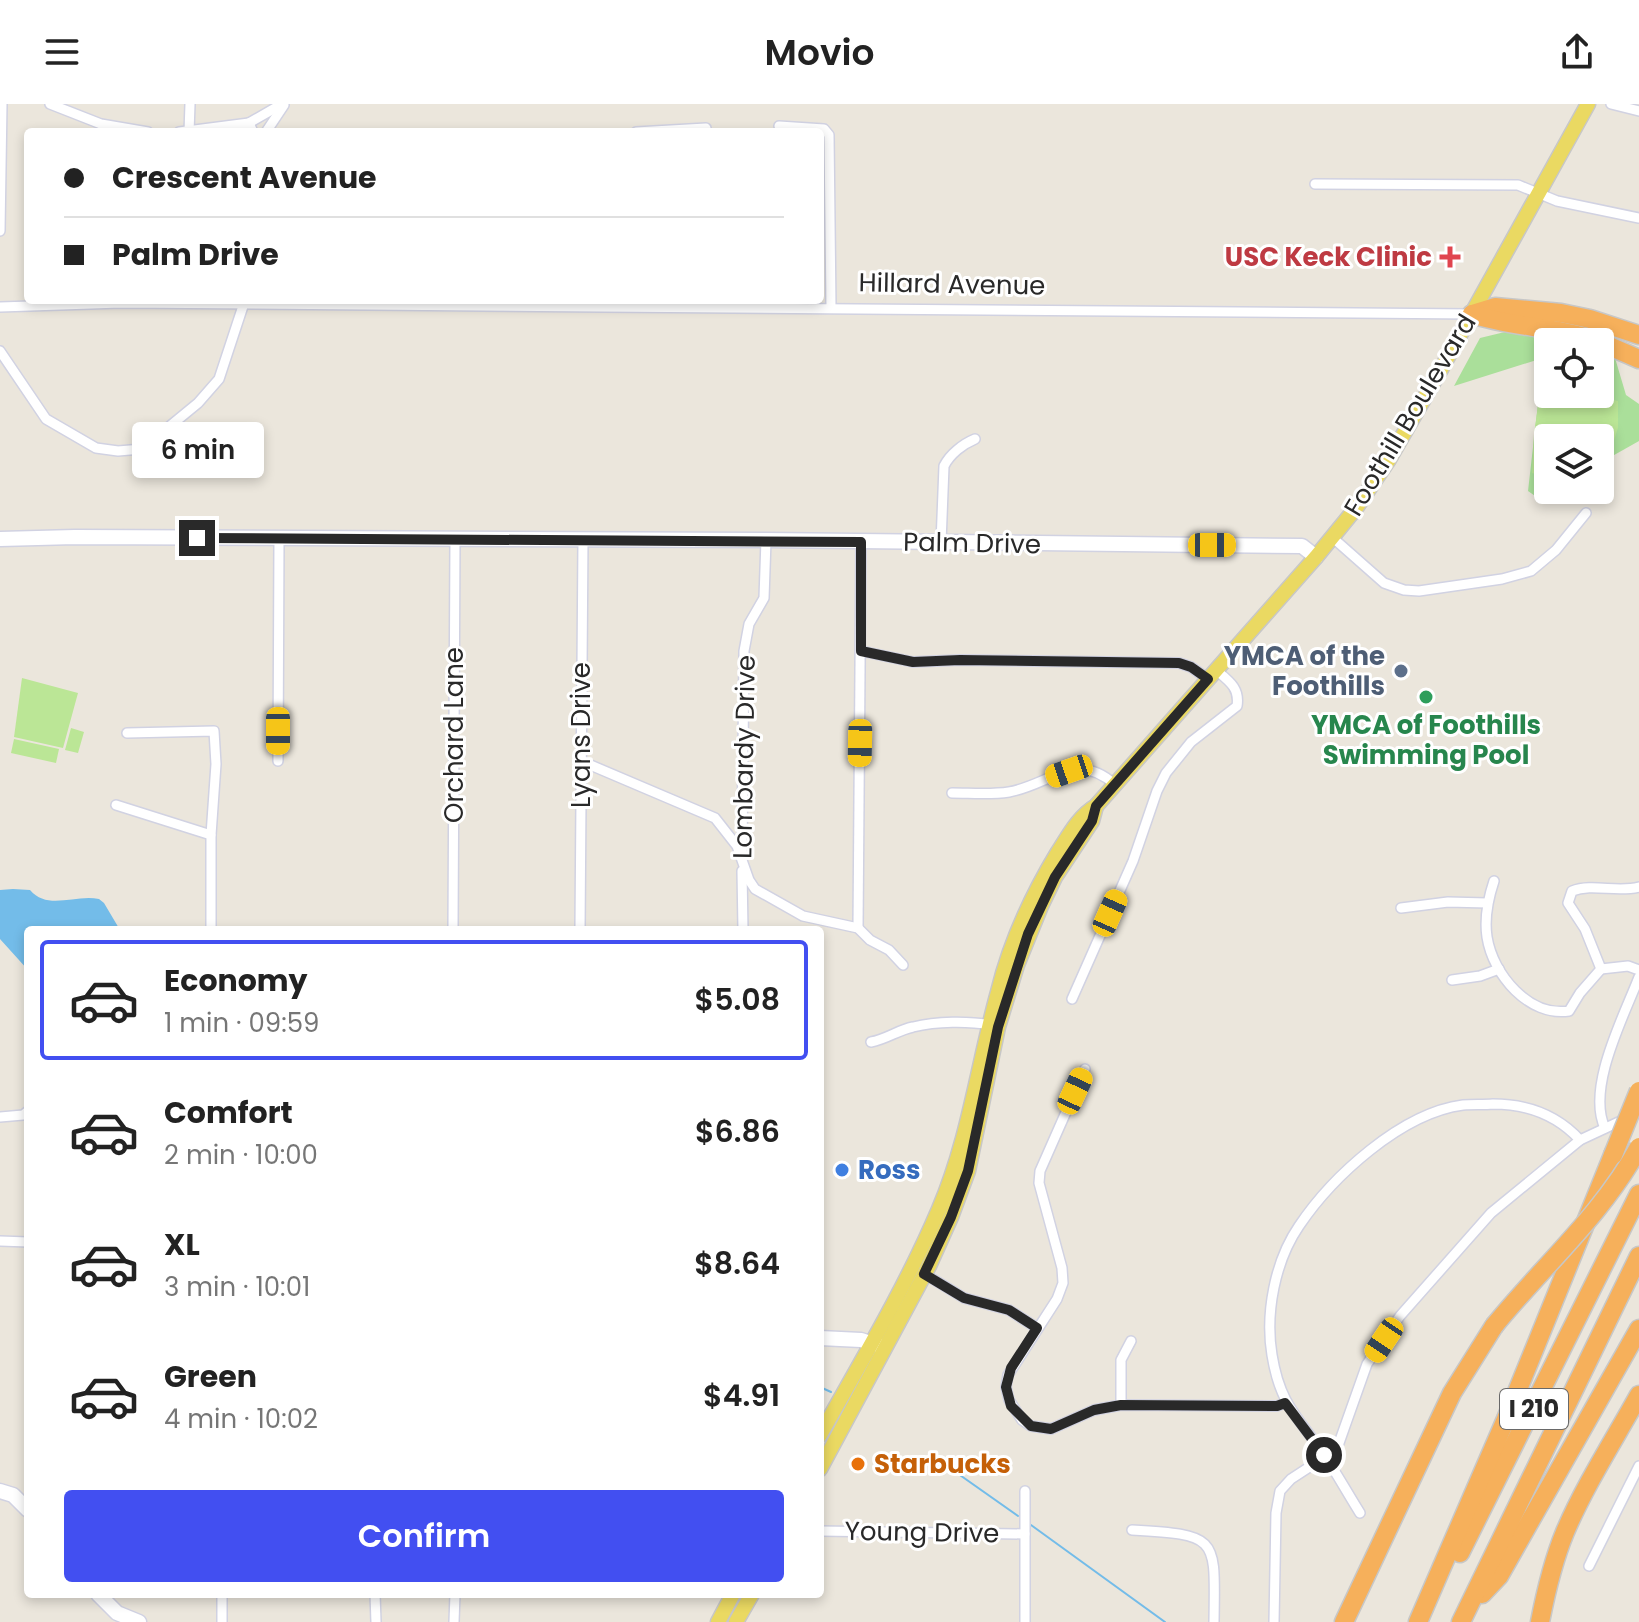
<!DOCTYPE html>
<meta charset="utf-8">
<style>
:root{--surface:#fff;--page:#f6f6f6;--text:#222;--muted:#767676;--line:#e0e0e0;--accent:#424ff1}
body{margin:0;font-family:Poppins,sans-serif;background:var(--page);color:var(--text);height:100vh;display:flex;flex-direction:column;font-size:30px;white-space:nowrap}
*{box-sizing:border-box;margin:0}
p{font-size:26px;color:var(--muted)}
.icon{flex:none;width:44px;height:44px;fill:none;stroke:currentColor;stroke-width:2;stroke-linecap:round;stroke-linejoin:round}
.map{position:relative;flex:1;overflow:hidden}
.side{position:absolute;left:24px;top:822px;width:800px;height:672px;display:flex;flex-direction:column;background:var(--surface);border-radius:8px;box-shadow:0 4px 12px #0003}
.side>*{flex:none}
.top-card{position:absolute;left:24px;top:24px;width:800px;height:176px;border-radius:8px;box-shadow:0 4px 12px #0003;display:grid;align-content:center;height:176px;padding:0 40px;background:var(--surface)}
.buttons{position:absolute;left:1534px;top:224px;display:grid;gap:16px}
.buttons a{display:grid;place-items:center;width:80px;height:80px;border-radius:8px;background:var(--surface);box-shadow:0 4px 12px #0003;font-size:40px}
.end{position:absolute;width:36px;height:36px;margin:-18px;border:10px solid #292929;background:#fff;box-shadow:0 0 0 4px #fff}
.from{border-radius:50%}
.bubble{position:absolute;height:56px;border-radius:8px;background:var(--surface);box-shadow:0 4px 12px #0003;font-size:26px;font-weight:600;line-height:56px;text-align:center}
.car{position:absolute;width:24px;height:48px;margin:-24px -12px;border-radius:10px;box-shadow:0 0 6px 2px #0007;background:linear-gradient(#f5c518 24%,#345 0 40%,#f5c518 0 76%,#345 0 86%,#f5c518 0)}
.top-card b{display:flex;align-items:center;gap:28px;height:76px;font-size:30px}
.top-card b+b{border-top:2px solid var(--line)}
.top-card i{width:20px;height:20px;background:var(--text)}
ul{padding:14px 0 0;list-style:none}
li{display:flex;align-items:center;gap:24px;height:120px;margin:0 16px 12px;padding:0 24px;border:4px solid transparent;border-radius:8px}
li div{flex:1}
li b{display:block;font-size:30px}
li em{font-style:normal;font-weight:600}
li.selected{border-color:var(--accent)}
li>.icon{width:72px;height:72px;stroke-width:1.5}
.cta{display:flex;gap:16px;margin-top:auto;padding:16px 40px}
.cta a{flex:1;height:92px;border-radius:8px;background:var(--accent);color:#fff;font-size:32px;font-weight:600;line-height:92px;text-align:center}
header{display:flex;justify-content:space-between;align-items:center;height:104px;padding:0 40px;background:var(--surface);font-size:36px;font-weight:600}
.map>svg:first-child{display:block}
.green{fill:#aadf9a}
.pitch{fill:#bbe696}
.water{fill:#73bce9}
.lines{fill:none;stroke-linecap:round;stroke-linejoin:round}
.stream{stroke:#73bce9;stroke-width:2}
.street-casing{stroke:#d1d2e2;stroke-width:12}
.secondary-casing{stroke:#d1d2e2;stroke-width:17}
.primary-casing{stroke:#c7c7c7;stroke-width:17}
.highway-casing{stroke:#c7c7c7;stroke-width:21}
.street{stroke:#fff;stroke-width:9}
.secondary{stroke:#fff;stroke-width:14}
.primary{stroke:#ead962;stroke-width:14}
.highway{stroke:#f6b05b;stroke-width:18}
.highway-bridge-casing{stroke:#c7c7c7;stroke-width:21;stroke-linecap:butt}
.highway-bridge{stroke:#f6b05b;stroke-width:18}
.route{stroke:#292929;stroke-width:10}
.health-dot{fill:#e0444e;stroke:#fff;stroke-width:3}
.service-dot{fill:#5c6f8a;stroke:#fff;stroke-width:3}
.leisure-dot{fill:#2e9e5b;stroke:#fff;stroke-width:3}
.shop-dot{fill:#3f7fe0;stroke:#fff;stroke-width:3}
.food-dot{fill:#e8710a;stroke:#fff;stroke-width:3}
.labels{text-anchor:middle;stroke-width:6;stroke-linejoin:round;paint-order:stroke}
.shield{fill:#fff;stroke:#696969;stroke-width:2}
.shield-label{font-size:24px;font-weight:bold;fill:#292929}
.health-label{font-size:26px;font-weight:bold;fill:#be3a42;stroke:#fff;text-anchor:end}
.street-label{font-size:26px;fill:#292929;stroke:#fff}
.service-label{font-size:26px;font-weight:bold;fill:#4e5e75;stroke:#fff;text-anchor:end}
.leisure-label{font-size:26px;font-weight:bold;fill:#27864d;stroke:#fff}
.shop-label{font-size:26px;font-weight:bold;fill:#366cbe;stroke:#fff;text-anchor:start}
.food-label{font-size:26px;font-weight:bold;fill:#c56008;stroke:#fff;text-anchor:start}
</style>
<header><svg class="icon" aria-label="menu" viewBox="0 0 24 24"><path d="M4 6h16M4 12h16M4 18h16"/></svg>Movio<svg class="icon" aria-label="share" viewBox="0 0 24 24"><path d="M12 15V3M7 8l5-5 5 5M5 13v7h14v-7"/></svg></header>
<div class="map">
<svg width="1639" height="1518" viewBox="0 0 1639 1518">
<rect width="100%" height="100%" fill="#ebe6dc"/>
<!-- green -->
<g class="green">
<polygon points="1509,227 1541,235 1565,235 1569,238 1548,238 1548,255 1543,254 1454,282 1480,234"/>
<polygon points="1600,248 1615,254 1626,291 1639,300 1639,337 1600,359 1600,334 1548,334 1548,386 1552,386 1538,394 1528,387 1540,282 1548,279 1548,290 1600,290"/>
</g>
<!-- pitch -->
<g class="pitch">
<polygon points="1544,285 1548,285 1548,290 1589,290 1618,297 1618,324 1610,348 1600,354 1600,334 1548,334 1548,373 1532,369 1534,330 1540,288"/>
<polygon points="22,574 78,589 63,644 14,633"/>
<polygon points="71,624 84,628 78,649 65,646"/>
<polygon points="14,635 59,645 56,659 11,649"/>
</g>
<!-- water -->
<path class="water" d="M13,785L30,786C48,807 75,790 99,795L104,799L120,826H28V866L0,835V786Z"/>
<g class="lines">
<!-- stream -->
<g class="stream">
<polyline points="820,1283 831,1288"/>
<polyline points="930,1350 1018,1412"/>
<polyline points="1031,1421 1165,1518"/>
</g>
<defs>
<g id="street">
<polyline points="50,0 101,20 148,28"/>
<polyline points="1611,0 1639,7"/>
<polyline points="779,22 824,25 829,31 831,204"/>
<polyline points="179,28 249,19"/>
<polyline points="189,28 190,0"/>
<polyline points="253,28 249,19 282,0"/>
<polyline points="266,28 284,1"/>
<polyline points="636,28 706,24"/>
<polyline points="1315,80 1518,81 1557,97 1639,114"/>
<polyline points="0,127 2,0"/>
<polyline points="0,203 121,199 1472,210"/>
<polyline points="0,247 46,315 96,344 118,347 142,345 198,299 219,275 245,196"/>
<polyline points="1333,434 1384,479 1404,486 1419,487 1502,475 1531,467 1556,446 1586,409"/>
<path d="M941,439L944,362C950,350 963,340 975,335"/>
<polyline points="861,547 913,558 960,556 1179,559 1191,563 1208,575"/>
<polyline points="127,629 214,627 216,660 211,731 211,826"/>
<polyline points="278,657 279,435"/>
<polyline points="581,657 715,714 737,742 749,776 755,785 803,812 858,824 870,836 889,846 903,861"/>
<path d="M952,689C970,689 991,691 1009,688C1049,681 1077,646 1114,680"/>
<polyline points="116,701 211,731"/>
<polyline points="742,748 744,547 749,520 764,494 766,436"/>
<polyline points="742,767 743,826"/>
<path d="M1494,777C1488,795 1484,813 1487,833C1493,871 1529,913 1569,907L1580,889L1601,865"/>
<polyline points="1401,804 1448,798 1487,799"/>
<polyline points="858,824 861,438"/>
<polyline points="453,826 455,435"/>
<polyline points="580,826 583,435"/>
<path d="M1601,865L1585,825L1568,799L1572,787C1593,779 1617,789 1639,783"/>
<polyline points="1601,865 1628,862 1639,866"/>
<polyline points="1452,876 1480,872 1499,865"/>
<path d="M1072,895L1133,757L1157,687L1166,669L1191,638L1237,602C1240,584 1229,577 1216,566"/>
<path d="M871,938C887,935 898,926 913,923C937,917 968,917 991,921"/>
<polyline points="1085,965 1040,1067 1039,1079 1062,1164 1063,1179 1057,1195 1008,1271 1006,1283 1009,1296 1022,1316 1031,1322 1051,1325 1094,1306 1121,1301 1277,1302 1285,1299"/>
<polyline points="0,1013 23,1011 28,1007"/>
<path d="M1605,1024C1586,984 1624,912 1639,873"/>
<polyline points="0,1137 28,1138"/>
<polyline points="923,1169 964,1194 1009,1206 1037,1224"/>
<polyline points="1121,1301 1121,1256 1131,1237"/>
<path d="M1360,1409C1348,1390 1337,1370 1325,1352C1298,1313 1280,1301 1272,1251C1265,1209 1275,1157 1299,1122C1332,1073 1401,1009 1463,1001C1473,1000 1483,1001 1493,1000C1527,1000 1557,1011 1580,1036"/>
<path d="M1132,1426C1220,1431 1215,1433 1214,1518"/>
<polyline points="820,1427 1025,1430"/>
<polyline points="1589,1462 1639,1362"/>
<polyline points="375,1490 376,1518"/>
<polyline points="222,1518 222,1490"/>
<polyline points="454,1518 455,1490"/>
<polyline points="1025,1518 1025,1387"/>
<polyline points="1274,1518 1276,1409 1280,1387 1291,1375 1314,1360 1339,1339 1367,1260 1400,1212 1491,1109 1580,1036 1625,1015"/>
</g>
<g id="secondary">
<polyline points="0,435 75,433 766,436 1302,442 1316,453"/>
<polyline points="820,1234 861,1236 880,1242"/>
<polyline points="0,1387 13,1391 28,1406"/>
<polyline points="98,1490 117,1509 139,1518"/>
</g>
<g id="primary">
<path d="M820,1331C861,1258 906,1183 939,1105C969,1035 978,960 998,888C1010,839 1032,791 1058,748C1069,731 1079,712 1096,702L1316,453L1356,404L1388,357L1440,267L1588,0"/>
<polyline points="820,1365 929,1162 951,1113 968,1067 998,923 1017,861 1041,802 1055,773 1092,717 1096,702"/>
<polyline points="718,1518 733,1490"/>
<polyline points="736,1518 752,1490"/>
</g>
<g id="highway">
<polyline points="1472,210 1495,203 1561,209 1590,215 1639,231"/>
<path d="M1472,210C1513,224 1558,222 1600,238"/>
<polyline points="1600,238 1639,255"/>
<polyline points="1460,1449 1639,1090"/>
<polyline points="1482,1490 1499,1472 1639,1225"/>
<polyline points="1344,1518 1452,1289 1494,1222"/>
<polyline points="1418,1518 1506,1315 1613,1051"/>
<polyline points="1461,1518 1639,1152"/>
<path d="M1540,1518C1546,1487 1553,1457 1565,1428C1585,1381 1614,1336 1639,1291"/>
</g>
</defs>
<!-- street casing -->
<use href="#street" class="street-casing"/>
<!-- secondary casing -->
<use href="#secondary" class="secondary-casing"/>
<!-- primary casing -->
<use href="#primary" class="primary-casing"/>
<!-- highway casing -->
<use href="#highway" class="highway-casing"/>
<!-- street -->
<use href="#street" class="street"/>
<!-- secondary -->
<use href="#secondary" class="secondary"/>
<!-- primary -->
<use href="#primary" class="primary"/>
<!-- highway -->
<use href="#highway" class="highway"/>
<defs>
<g id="highway-bridge">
<polyline points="1613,1051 1639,987"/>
<path d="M1494,1222C1542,1163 1603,1110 1639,1043"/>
</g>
</defs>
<!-- highway-bridge casing -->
<use href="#highway-bridge" class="highway-bridge-casing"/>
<!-- highway-bridge -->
<use href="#highway-bridge" class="highway-bridge"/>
</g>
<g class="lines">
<!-- route -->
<polyline class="route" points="197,434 861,438 861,547 913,558 960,556 1179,559 1191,563 1208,575 1096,702 1092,717 1055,773 1028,830 998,923 968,1067 951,1113 924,1170 964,1194 1009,1206 1037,1224 1011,1264 1006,1283 1011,1302 1031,1322 1051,1325 1094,1306 1121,1301 1277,1302 1285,1299 1324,1351"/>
</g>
<!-- markers -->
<path class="health-dot" d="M1446 141h8v8h8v8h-8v8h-8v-8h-8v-8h8z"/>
<circle class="service-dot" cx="1401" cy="567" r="8"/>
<circle class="leisure-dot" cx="1426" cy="593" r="8"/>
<circle class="shop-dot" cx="842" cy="1066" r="8"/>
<circle class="food-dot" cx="858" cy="1360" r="8"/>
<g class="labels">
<!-- shield labels -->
<rect class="shield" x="1500" y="1285" width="68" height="40" rx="6"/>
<g class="shield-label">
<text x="1534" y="1313">I 210</text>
</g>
<!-- health labels -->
<g class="health-label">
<text x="1432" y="162">USC Keck Clinic</text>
</g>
<!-- street labels -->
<g class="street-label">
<text transform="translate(952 180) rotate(1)" y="9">Hillard Avenue</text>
<text transform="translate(1410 311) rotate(-59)" y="9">Foothill Boulevard</text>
<text transform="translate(972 439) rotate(1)" y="9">Palm Drive</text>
<text transform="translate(454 631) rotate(-90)" y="9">Orchard Lane</text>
<text transform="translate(581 631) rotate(-90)" y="9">Lyans Drive</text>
<text transform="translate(744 653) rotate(-89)" y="9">Lombardy Drive</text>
<text transform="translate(922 1428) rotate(1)" y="9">Young Drive</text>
</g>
<!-- service labels -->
<g class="service-label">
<text x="1385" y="561">YMCA of the<tspan x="1385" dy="30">Foothills</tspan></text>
</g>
<!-- leisure labels -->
<g class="leisure-label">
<text x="1426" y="630">YMCA of Foothills<tspan x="1426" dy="30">Swimming Pool</tspan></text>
</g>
<!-- shop labels -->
<g class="shop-label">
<text x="858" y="1075">Ross</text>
</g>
<!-- food labels -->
<g class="food-label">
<text x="874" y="1369">Starbucks</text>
</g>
</g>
</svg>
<div class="buttons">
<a><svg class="icon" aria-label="locate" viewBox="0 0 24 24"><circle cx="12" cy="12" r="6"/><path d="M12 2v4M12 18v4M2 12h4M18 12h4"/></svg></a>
<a><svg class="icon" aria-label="layers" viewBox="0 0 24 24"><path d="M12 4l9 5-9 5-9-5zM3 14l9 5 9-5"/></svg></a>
</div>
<i class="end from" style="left:1324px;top:1351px"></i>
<i class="end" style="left:197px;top:434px"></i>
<div class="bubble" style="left:132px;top:318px;width:132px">6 min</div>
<i class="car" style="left:1212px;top:441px;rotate:90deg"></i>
<i class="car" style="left:278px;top:627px;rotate:180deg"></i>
<i class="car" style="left:860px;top:639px;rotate:181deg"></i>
<i class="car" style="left:1069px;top:667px;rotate:251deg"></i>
<i class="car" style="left:1110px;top:809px;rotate:24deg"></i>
<i class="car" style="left:1075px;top:987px;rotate:25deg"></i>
<i class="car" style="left:1384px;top:1236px;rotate:214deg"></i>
<div class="top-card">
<b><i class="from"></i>Crescent Avenue</b>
<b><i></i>Palm Drive</b>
</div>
<section class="side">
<ul>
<li class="selected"><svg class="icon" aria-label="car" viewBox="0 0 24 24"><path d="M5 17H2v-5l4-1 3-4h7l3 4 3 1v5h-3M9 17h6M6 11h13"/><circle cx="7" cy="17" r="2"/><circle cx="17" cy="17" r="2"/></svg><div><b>Economy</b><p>1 min · 09:59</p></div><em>$5.08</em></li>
<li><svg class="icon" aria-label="car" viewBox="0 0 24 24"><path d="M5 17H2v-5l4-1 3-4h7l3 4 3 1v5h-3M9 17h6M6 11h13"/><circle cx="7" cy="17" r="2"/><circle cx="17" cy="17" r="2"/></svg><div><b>Comfort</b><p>2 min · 10:00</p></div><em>$6.86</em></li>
<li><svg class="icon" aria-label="car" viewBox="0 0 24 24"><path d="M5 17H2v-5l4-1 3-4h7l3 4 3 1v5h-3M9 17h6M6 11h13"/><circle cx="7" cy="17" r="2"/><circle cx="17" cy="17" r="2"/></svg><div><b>XL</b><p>3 min · 10:01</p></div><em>$8.64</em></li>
<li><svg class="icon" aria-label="car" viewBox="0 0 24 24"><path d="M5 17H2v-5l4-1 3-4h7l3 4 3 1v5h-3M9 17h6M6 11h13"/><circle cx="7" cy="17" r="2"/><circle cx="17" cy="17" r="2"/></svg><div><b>Green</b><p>4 min · 10:02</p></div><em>$4.91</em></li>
</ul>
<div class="cta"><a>Confirm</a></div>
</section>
</div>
